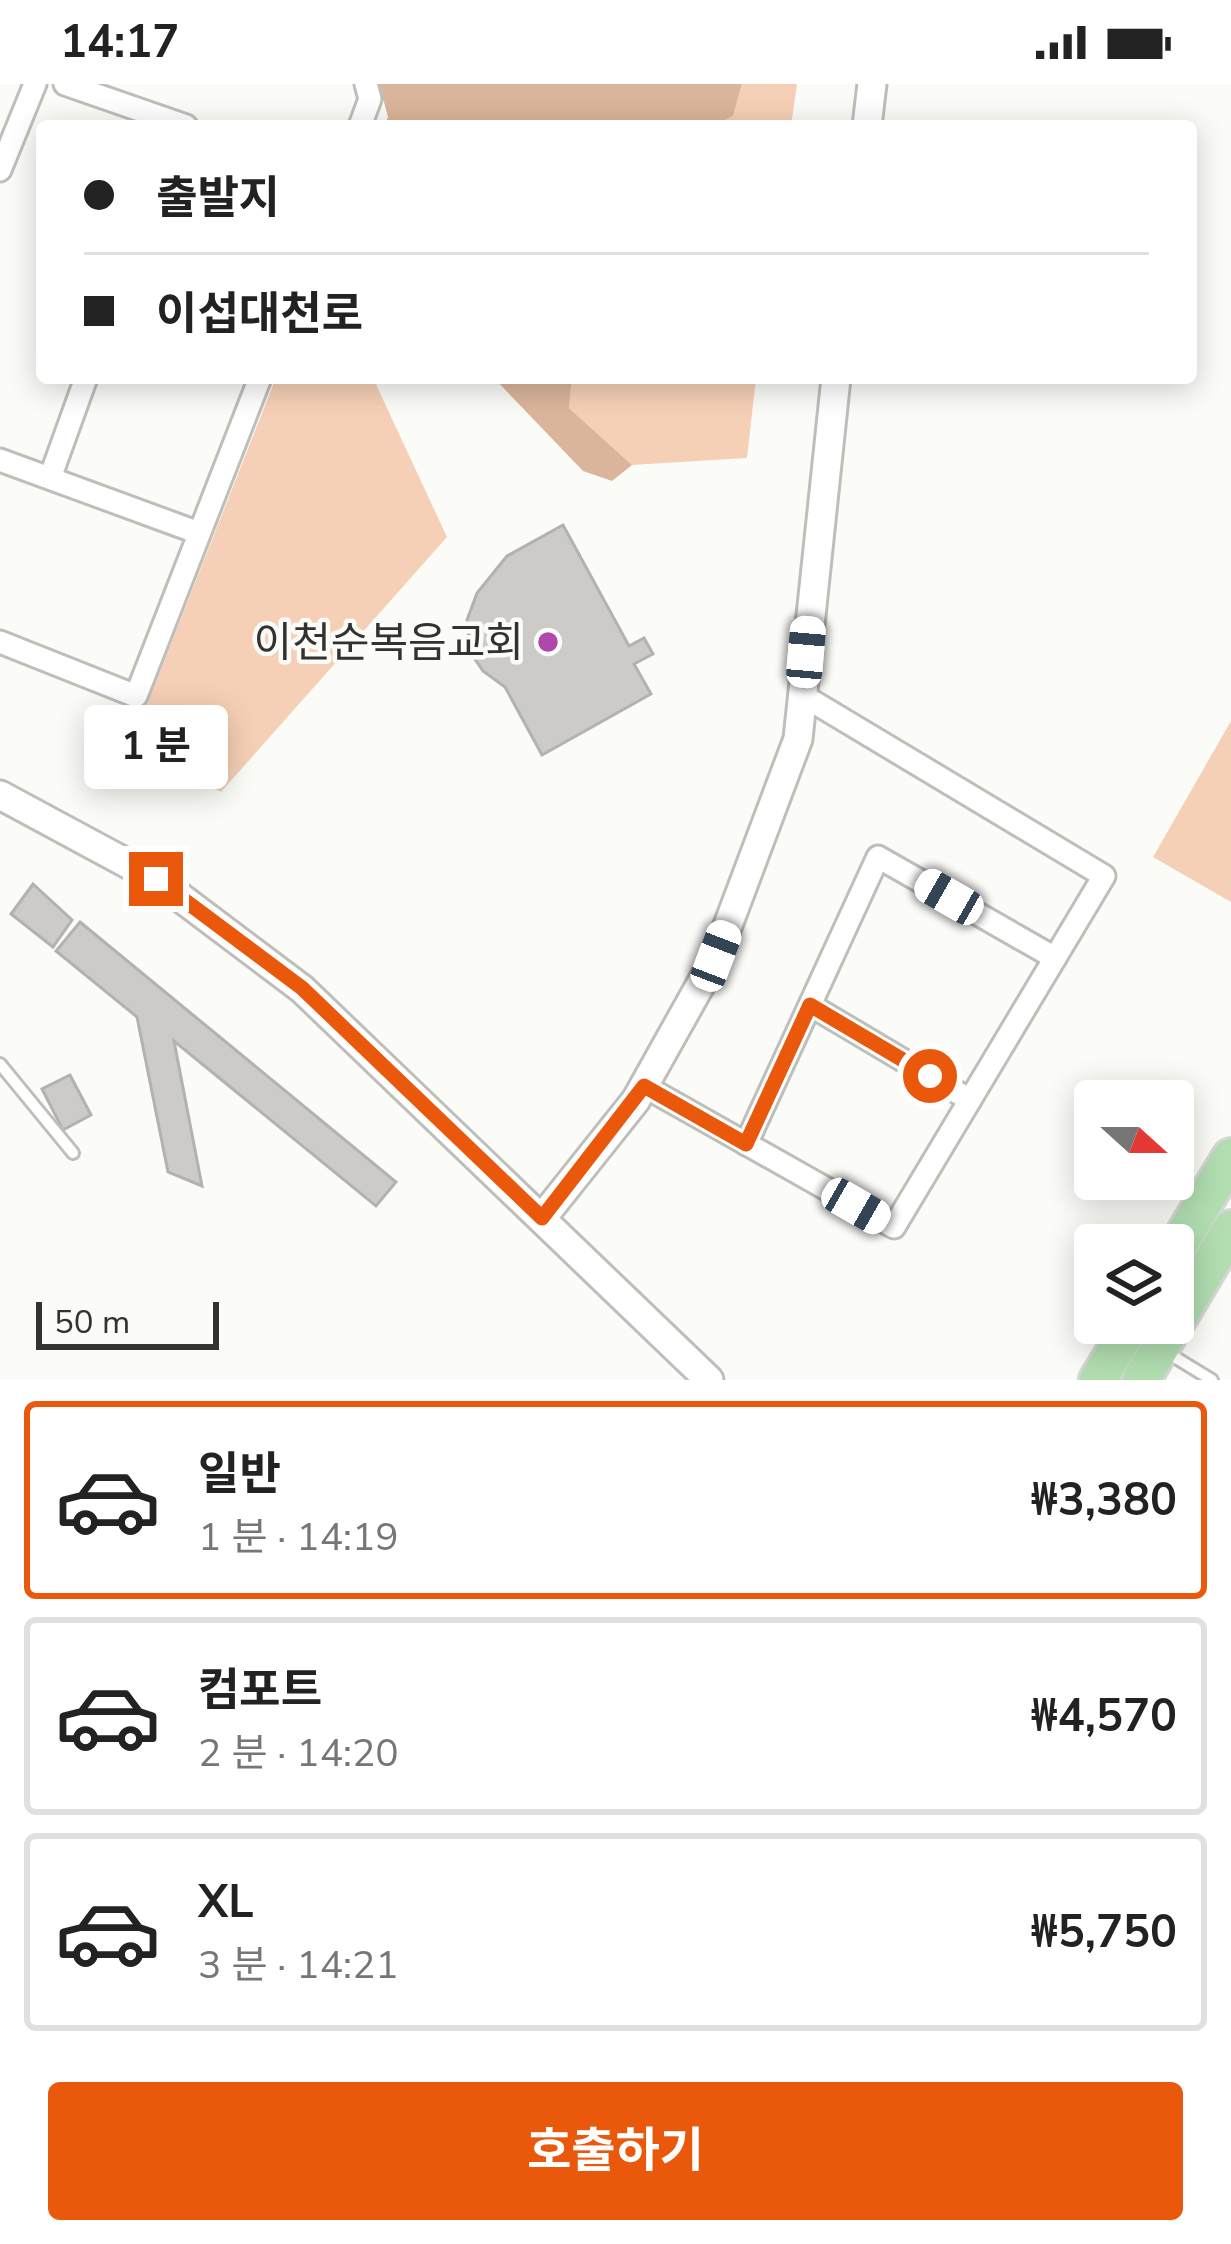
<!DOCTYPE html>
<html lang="ko">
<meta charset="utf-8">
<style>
:root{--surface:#fff;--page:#f2f2f2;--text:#222;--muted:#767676;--line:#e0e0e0;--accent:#ea580c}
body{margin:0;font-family:"Nunito Sans","Noto Sans KR",sans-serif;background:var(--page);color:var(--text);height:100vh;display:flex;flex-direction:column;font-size:45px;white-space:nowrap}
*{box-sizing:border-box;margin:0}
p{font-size:39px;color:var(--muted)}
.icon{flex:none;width:66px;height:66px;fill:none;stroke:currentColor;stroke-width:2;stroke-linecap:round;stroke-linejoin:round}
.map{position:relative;height:1296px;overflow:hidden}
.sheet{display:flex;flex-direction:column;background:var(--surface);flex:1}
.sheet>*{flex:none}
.guide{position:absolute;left:36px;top:36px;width:1161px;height:264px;border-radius:12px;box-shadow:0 6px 30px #0003;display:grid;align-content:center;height:264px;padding:0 48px;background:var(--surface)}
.needle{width:78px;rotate:111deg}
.fabs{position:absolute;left:1074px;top:996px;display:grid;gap:24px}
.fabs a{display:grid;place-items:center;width:120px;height:120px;border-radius:12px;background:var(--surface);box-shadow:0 6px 30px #0003;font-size:60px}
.scale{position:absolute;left:36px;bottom:30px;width:183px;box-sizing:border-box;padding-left:12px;border:6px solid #323230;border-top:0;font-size:33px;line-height:42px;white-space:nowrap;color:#323230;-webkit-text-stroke:9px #fbfcf8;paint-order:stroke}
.end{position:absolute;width:54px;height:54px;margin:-27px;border:15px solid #ea580c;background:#fff;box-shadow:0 0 0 6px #fff}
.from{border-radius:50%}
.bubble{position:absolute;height:84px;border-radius:12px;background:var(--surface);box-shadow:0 6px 30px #0003;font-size:39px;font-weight:700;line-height:84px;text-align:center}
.car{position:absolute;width:36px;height:72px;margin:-36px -18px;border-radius:15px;box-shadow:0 0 9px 3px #0007;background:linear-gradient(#fff 24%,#345 0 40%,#fff 0 76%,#345 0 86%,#fff 0)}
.guide b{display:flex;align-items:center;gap:42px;height:114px;font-size:45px}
.guide b+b{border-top:3px solid var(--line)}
.guide i{width:30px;height:30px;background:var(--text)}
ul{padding:21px 0 0;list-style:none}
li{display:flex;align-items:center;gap:36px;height:198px;margin:0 24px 18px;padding:0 24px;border:6px solid var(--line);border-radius:12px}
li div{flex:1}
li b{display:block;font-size:45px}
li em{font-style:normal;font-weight:700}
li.active{border-color:var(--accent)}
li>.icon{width:108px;height:108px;stroke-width:1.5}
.action{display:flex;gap:24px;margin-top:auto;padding:24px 48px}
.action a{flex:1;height:138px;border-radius:12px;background:var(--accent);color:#fff;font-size:48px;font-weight:700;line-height:138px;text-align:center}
.status{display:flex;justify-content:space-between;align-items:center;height:84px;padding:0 60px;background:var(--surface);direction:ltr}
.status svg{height:33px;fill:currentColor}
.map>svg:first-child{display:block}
.green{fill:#f6d0b6}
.forest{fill:#dbb59b}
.building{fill:#cdcbc7;stroke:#b4b2ae;stroke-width:3}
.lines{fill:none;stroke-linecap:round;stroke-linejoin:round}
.service-casing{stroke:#bebfba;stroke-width:16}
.minor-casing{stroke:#bebfba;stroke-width:27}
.tertiary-casing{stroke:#bebfba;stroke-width:33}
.primary-casing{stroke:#d6d6d6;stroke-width:42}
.service{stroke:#fff;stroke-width:10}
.minor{stroke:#fff;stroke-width:21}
.tertiary{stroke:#fff;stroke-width:27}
.primary{stroke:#b1ddb0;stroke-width:36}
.route{stroke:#ea580c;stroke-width:15}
.poi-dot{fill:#b047aa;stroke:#fbfcf8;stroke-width:4.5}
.labels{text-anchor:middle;stroke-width:9;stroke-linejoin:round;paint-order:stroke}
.poi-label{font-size:42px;fill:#323230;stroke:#fbfcf8;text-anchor:end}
</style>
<div class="status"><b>14:17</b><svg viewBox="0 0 49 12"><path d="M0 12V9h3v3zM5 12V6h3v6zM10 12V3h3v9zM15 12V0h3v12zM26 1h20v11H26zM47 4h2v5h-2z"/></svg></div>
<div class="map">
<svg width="1231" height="1296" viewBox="0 0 1231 1296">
<rect width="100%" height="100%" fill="#fbfcf8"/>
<!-- green -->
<g class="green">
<polygon points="742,0 797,0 791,42 714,42 733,32"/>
<polygon points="276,294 373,294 447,453 221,708 130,663"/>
<polygon points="572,294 756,294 747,374 632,381 569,324"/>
<polygon points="1231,637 1231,818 1153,773"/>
</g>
<!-- forest -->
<g class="forest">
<polygon points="379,0 742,0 733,32 714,42 384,42 388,33"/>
<polygon points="494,294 572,294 569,324 632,381 612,397 583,387"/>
</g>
<!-- building -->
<g class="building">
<polygon points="563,441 629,562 644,554 653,570 634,580 651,610 542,671 505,603 483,587 470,568 467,536 477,509 507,472"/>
<polygon points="33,800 72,836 53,863 11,830"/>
<polygon points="80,838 396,1098 376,1122 174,957 202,1102 168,1088 137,933 56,867"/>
<polygon points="70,991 91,1031 63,1046 42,1005"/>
</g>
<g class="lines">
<defs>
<g id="service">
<polyline points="0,980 73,1069"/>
<polyline points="1163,1266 1212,1296"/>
</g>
<g id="minor">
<polyline points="65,0 186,42"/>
<polyline points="360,42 370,15 366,0"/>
<polyline points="0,86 35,0"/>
<polyline points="0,376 199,449"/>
<polyline points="50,394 86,294"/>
<polyline points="0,558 136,612 260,294"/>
<polyline points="810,921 970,1016"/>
<polyline points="644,1002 894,1143 1104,792 802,611"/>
<polyline points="746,1060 878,773 1055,874"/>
</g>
<g id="tertiary">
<polyline points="867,42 872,0"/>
<polyline points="0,711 156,795 302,905 709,1296"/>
<polyline points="542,1134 636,1016 716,873 798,655 836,294"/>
</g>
<g id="primary">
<polyline points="1173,1170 1231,1073"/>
<polyline points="1098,1296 1132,1239"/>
<polyline points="1141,1296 1231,1145"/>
</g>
</defs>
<!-- service casing -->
<use href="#service" class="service-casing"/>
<!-- minor casing -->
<use href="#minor" class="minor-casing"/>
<!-- tertiary casing -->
<use href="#tertiary" class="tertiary-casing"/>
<!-- primary casing -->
<use href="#primary" class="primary-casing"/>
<!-- service -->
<use href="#service" class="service"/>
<!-- minor -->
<use href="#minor" class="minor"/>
<!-- tertiary -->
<use href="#tertiary" class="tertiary"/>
<!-- primary -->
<use href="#primary" class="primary"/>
</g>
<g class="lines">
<!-- route -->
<polyline class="route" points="156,795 302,904 542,1134 644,1002 746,1060 810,921 930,992"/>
</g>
<!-- markers -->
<circle class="poi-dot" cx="548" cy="558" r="12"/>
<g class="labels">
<!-- poi labels -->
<g class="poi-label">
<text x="524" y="573">이천순복음교회</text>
</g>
</g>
</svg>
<div class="fabs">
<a><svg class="needle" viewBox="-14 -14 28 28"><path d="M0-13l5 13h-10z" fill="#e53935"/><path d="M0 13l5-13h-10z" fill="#767676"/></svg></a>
<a><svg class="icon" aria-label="layers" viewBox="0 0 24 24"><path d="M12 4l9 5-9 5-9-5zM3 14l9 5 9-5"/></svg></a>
</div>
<div class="scale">50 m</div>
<i class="end from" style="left:930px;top:992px"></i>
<i class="end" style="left:156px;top:795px"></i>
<div class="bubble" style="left:84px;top:621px;width:144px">1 분</div>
<i class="car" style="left:806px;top:568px;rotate:5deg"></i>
<i class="car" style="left:949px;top:813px;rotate:300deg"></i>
<i class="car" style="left:716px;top:872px;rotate:21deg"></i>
<i class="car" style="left:856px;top:1122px;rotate:120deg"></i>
<div class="guide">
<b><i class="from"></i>출발지</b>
<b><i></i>이섭대천로</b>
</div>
</div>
<section class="sheet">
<ul>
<li class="active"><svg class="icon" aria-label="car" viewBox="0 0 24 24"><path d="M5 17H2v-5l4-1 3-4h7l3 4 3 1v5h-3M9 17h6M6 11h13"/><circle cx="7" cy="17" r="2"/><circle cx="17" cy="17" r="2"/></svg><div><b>일반</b><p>1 분 · 14:19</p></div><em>₩3,380</em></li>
<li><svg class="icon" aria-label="car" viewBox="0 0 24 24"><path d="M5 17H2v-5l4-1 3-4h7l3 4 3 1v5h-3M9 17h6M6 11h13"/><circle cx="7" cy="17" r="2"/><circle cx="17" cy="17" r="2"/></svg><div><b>컴포트</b><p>2 분 · 14:20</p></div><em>₩4,570</em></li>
<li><svg class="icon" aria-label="car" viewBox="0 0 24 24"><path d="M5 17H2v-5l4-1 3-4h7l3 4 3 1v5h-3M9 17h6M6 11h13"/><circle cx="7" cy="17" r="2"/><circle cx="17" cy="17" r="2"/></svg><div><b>XL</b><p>3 분 · 14:21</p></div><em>₩5,750</em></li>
</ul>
<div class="action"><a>호출하기</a></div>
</section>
